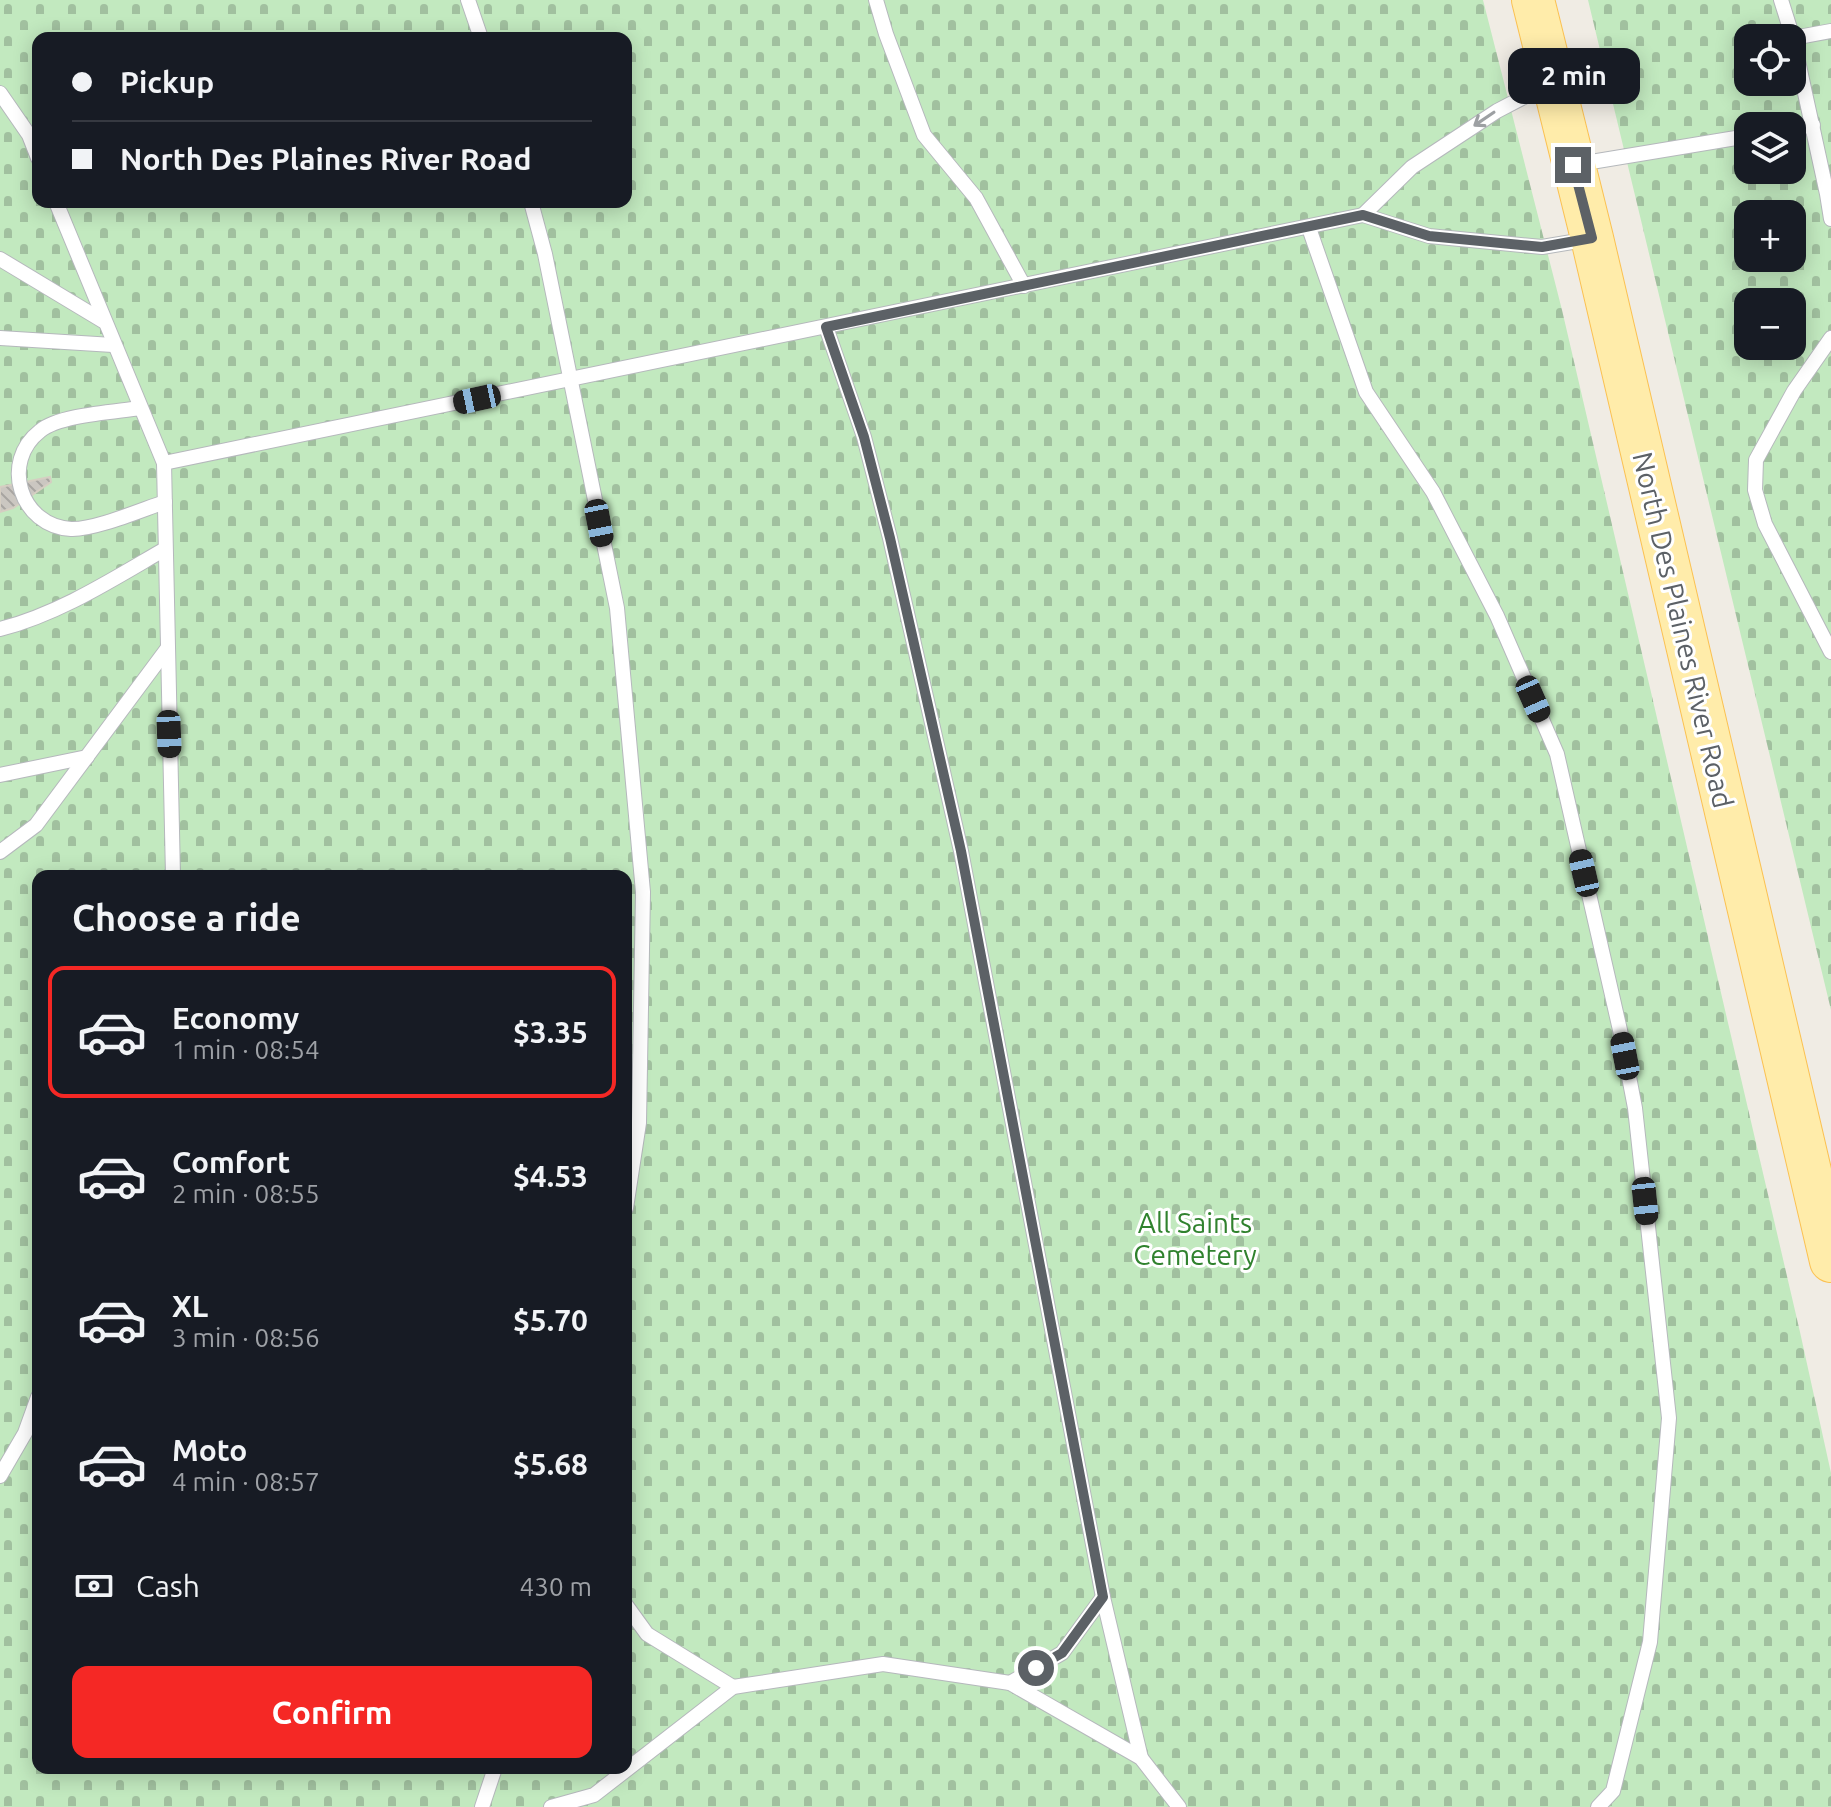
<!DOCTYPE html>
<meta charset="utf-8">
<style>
:root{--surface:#171b24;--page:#242831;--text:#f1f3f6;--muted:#9ea1a6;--line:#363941;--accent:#f52825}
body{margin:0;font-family:Ubuntu,sans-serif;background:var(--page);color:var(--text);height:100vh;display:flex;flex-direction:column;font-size:30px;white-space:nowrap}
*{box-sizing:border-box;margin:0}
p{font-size:26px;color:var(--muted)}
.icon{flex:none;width:44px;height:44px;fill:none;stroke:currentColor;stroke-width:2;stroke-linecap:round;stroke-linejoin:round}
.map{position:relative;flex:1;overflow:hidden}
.sheet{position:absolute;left:32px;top:870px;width:600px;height:904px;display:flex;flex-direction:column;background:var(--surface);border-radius:16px;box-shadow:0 4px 20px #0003}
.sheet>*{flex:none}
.banner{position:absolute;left:32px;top:32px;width:600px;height:176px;border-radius:16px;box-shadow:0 4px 20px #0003;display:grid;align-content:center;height:176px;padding:0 40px;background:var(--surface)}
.tools{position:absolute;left:1734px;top:24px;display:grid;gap:16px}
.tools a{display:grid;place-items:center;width:72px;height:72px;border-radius:16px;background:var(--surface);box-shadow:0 4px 20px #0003;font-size:40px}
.end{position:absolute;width:36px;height:36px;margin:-18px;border:10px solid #5c6166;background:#fff;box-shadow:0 0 0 4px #fff}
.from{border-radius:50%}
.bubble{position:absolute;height:56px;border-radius:16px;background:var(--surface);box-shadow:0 4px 20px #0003;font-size:26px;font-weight:700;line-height:56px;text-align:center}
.car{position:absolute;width:24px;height:48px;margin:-24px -12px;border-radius:10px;box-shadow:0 0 6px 2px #0007;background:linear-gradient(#222 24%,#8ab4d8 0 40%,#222 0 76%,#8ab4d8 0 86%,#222 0)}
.banner b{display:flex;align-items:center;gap:28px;height:76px;font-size:30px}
.banner b+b{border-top:2px solid var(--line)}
.banner i{width:20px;height:20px;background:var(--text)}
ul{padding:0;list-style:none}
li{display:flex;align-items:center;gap:24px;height:132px;margin:0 16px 12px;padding:0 24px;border:4px solid transparent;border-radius:16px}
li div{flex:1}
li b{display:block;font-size:30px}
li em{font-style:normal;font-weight:700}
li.selected{border-color:var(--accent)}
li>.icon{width:72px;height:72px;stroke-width:1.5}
h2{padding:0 40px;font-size:36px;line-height:96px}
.pay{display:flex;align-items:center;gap:20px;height:88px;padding:0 40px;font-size:30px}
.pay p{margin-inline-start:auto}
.action{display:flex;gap:16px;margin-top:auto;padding:16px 40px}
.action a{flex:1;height:92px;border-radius:16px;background:var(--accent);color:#fff;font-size:32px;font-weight:700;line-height:92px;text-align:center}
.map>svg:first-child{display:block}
.cemetery{fill:url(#cemetery-stones);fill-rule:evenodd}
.building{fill:url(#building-back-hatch);stroke:#d5cec2;stroke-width:2}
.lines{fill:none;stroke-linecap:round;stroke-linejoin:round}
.service-casing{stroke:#b5b8bc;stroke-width:16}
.primary-casing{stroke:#fbc152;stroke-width:44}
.service{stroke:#fff;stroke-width:14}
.primary{stroke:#ffecaa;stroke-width:42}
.oneway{stroke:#9da0a3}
.route{stroke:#5c6166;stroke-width:10}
.labels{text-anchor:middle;stroke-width:6;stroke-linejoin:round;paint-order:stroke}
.street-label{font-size:28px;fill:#5c6166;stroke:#fff}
.park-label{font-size:28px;fill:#30822e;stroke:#fff}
</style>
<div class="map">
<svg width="1831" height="1807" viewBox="0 0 1831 1807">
<defs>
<pattern id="cemetery-stones" width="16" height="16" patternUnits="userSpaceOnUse" patternTransform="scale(2)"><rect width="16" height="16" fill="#c2e9bf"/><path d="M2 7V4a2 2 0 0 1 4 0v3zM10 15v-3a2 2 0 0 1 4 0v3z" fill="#a1c09f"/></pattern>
<pattern id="building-back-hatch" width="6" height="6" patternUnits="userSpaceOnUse" patternTransform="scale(2)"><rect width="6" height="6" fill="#cbc7c1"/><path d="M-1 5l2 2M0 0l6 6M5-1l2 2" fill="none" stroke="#a8a5a1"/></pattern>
</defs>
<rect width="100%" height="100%" fill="#f0ece4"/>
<!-- cemetery -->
<g class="cemetery">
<path d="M0,0H1483L1562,310L1800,1332L1831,1473V1807H0ZM38,38H626V202H38ZM38,876H626V1768H38Z"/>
<path d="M1588,0H1831V1010ZM1748,38H1792V82H1748ZM1748,126H1792V170H1748ZM1748,214H1792V258H1748ZM1748,302H1792V346H1748Z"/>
</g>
<!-- building -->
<polygon class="building" points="50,477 51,482 13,508 0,512 0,487"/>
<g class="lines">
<defs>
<g id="service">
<polyline points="468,0 481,38"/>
<polyline points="876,0 886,34 924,135 976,198 1024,286"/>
<polyline points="1781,0 1793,38 1827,194 1831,219"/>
<polyline points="1793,38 1831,31"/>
<polyline points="0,93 29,135 38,158"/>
<polyline points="1792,129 1813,125"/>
<polyline points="1579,164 1748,136"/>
<polyline points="56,202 164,463 173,876"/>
<polyline points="531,202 545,254 617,608 643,892 639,1123 626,1208"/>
<polyline points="1363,215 1412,167 1497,111 1551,83"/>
<polyline points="1309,228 1366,392 1433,492 1497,616 1557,754 1620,1030 1635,1108 1669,1418 1650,1642 1613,1791 1598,1807"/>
<polyline points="0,259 103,321"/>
<polyline points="826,327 864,437 890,538 961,851 1103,1597 1141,1758"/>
<polyline points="0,338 113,345"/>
<polyline points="1831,338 1794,391 1756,460 1755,490 1765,524 1831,652"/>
<path d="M140,408C114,412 59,415 40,431C0,462 20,526 71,529C94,530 141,510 165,502"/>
<polyline points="164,463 1363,215 1429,236 1542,247 1590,239"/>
<path d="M0,629C59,614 113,579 165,549"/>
<polyline points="0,775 87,757"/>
<polyline points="0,852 36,825 167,649"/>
<polyline points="0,1476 25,1433 38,1397"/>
<polyline points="626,1605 647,1634 733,1687"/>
<polyline points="1010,1683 1062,1653 1103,1597"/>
<polyline points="482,1807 495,1768"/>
<polyline points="551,1807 594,1795 733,1687 883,1664 1010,1683 1141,1758 1179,1807"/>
</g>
<polyline id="primary" points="1533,0 1592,238 1831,1261"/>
</defs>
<!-- service casing -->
<use href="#service" class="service-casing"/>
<!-- primary casing -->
<use href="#primary" class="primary-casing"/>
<!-- service -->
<use href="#service" class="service"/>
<!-- primary -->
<use href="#primary" class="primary"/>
</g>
<!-- one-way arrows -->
<defs><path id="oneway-shaft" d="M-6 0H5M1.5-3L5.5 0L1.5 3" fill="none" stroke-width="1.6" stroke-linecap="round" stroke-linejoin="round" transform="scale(2)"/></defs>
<use class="oneway" href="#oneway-shaft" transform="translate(1484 119) rotate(146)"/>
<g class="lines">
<!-- route -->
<polyline class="route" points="1036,1668 1062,1653 1103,1597 961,851 890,538 864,437 826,327 1363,215 1429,236 1542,247 1592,238 1573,165"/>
</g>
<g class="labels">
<!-- street labels -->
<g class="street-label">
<text transform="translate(1683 630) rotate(77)" y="10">North Des Plaines River Road</text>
</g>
<!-- park labels -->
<g class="park-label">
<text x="1195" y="1233">All Saints<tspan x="1195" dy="32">Cemetery</tspan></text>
</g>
</g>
</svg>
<div class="tools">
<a><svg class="icon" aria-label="locate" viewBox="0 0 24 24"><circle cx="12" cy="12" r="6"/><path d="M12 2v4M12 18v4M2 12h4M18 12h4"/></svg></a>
<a><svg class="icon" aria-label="layers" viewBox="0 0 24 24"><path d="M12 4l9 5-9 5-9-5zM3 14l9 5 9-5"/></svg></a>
<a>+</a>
<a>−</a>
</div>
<i class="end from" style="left:1036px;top:1668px"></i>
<i class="end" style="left:1573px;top:165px"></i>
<div class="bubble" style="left:1508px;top:48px;width:132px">2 min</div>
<i class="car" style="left:477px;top:399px;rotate:258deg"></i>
<i class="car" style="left:599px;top:523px;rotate:169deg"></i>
<i class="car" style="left:1533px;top:699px;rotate:156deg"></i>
<i class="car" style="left:169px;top:734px;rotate:178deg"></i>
<i class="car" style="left:1584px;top:873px;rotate:347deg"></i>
<i class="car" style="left:1625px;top:1056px;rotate:349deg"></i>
<i class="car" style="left:1645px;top:1201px;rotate:174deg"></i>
<div class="banner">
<b><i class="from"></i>Pickup</b>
<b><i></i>North Des Plaines River Road</b>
</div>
<section class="sheet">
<h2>Choose a ride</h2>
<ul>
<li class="selected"><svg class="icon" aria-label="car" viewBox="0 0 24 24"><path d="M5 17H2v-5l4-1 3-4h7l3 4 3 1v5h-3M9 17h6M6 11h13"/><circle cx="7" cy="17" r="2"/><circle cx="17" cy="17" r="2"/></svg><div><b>Economy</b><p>1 min · 08:54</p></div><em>$3.35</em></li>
<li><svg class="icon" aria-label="car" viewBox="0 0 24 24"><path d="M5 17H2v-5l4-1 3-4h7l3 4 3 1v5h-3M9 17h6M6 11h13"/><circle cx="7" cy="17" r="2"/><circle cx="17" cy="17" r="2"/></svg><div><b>Comfort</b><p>2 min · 08:55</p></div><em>$4.53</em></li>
<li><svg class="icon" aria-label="car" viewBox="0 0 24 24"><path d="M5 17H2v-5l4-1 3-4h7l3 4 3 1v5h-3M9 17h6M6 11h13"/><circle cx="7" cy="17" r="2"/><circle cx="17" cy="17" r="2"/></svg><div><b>XL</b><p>3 min · 08:56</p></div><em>$5.70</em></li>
<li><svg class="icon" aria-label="car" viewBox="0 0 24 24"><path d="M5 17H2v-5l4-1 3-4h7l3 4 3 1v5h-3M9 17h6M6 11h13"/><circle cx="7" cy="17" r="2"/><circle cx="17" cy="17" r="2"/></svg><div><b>Moto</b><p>4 min · 08:57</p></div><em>$5.68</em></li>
</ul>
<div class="pay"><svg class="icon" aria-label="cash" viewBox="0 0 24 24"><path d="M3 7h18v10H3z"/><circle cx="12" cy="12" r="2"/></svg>Cash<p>430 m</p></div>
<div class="action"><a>Confirm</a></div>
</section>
</div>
